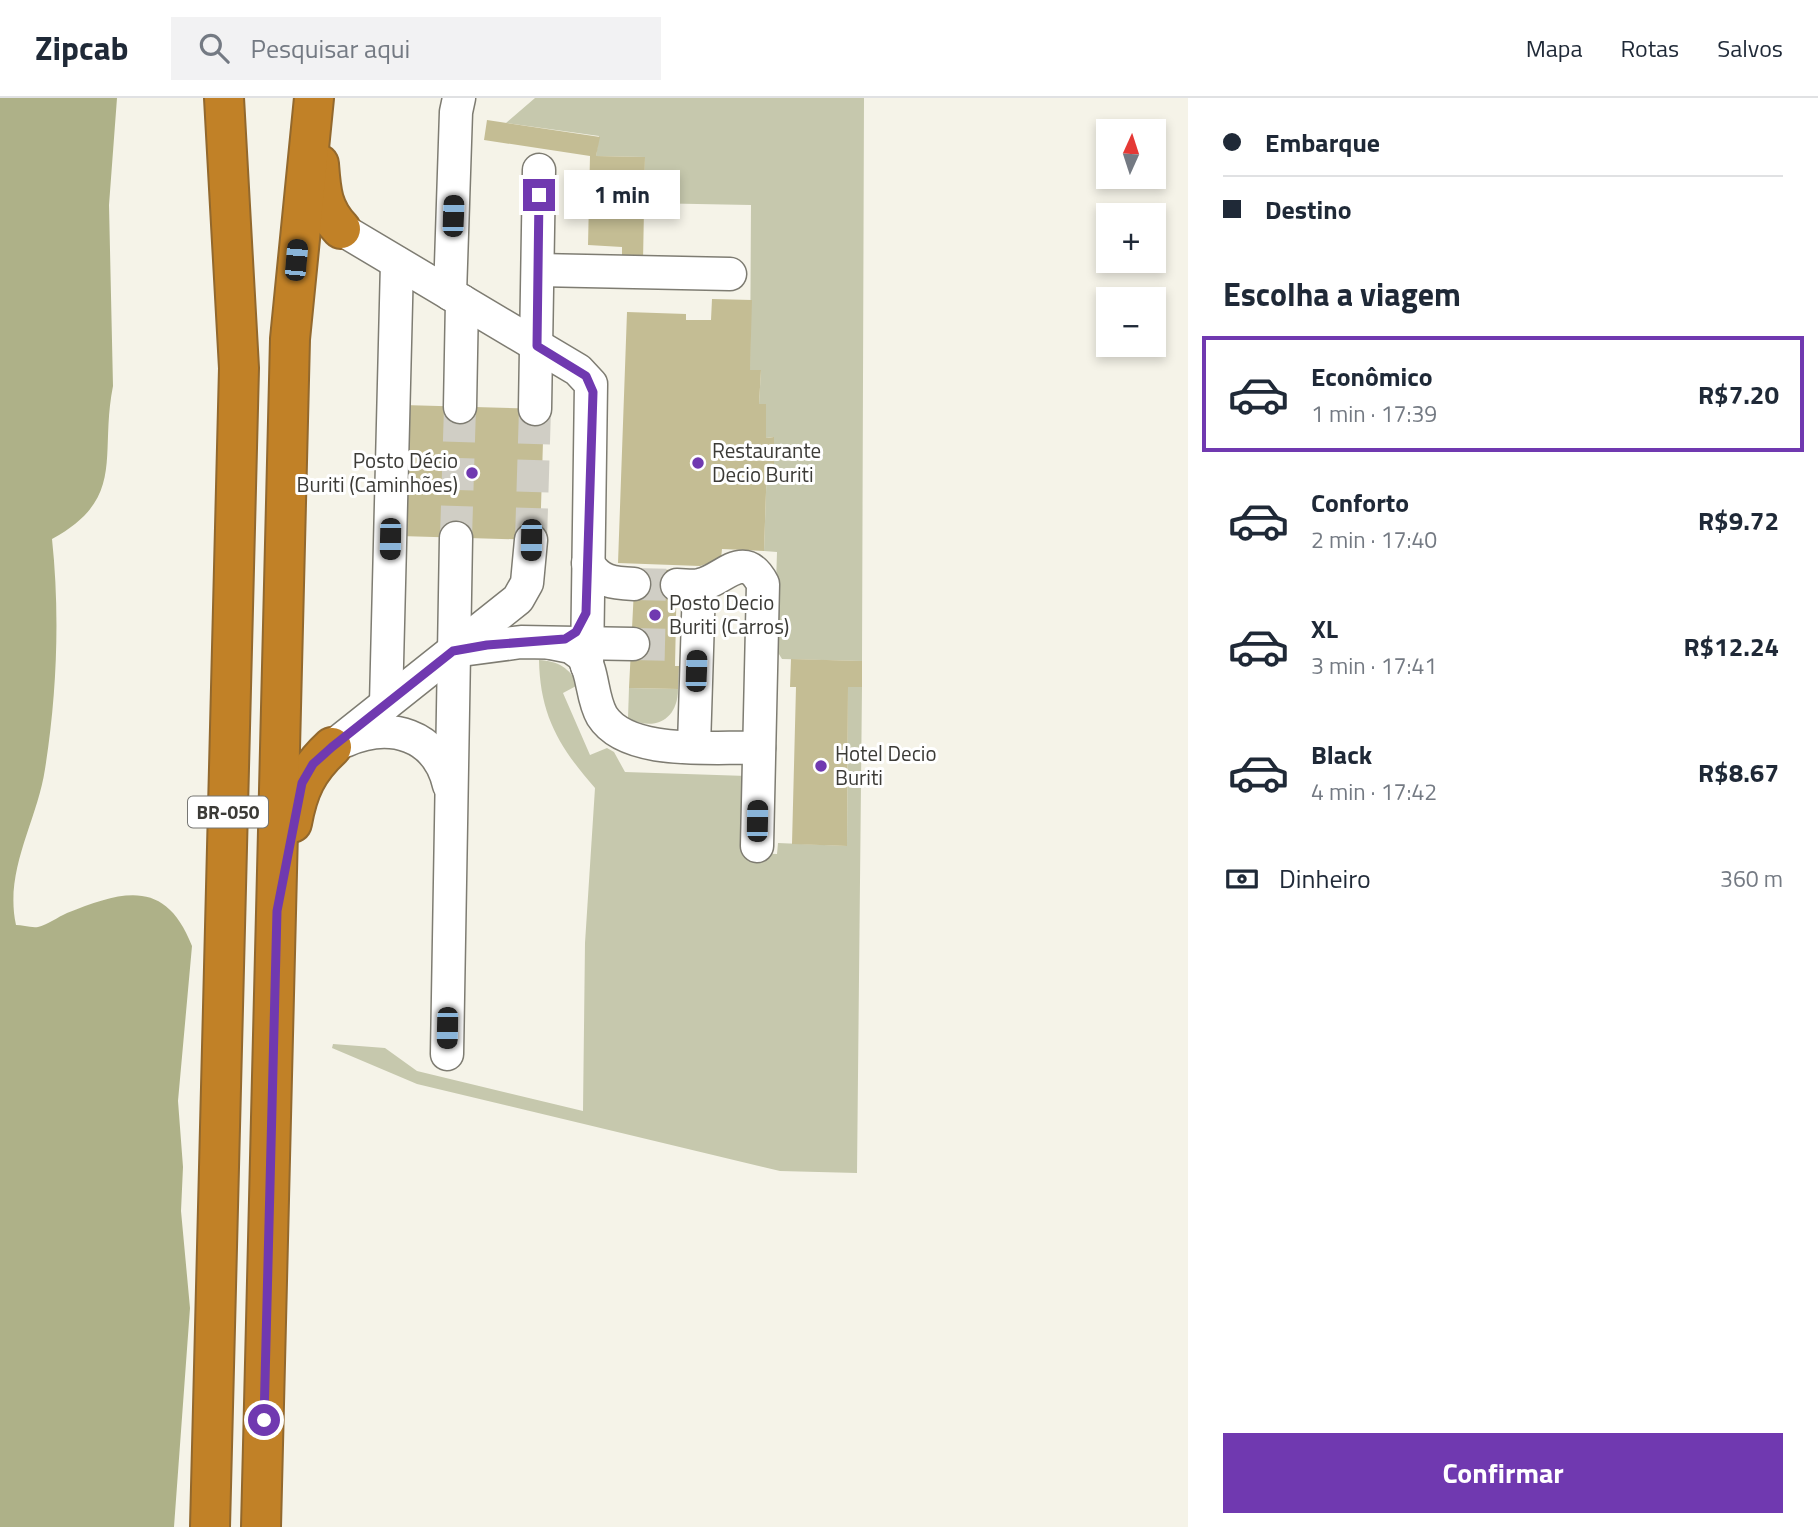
<!DOCTYPE html>
<html lang="pt">
<meta charset="utf-8">
<style>
:root{--surface:#fff;--page:#f2f2f3;--text:#1f2937;--muted:#747a83;--line:#e0e1e3;--accent:#7039b0}
body{margin:0;font-family:"Titillium Web",sans-serif;background:var(--page);color:var(--text);height:100vh;display:flex;flex-direction:column;font-size:26px;white-space:nowrap}
*{box-sizing:border-box;margin:0}
p{font-size:23px;color:var(--muted)}
.icon{flex:none;width:38px;height:38px;fill:none;stroke:currentColor;stroke-width:2;stroke-linecap:round;stroke-linejoin:round}
.map{position:relative;flex:1;overflow:hidden}
.details{display:flex;flex-direction:column;background:var(--surface);width:630px}
.details>*{flex:none}
.top-card{display:grid;align-content:center;height:154px;padding:0 35px;background:var(--surface)}
.needle{width:46px;rotate:3deg}
.controls{position:absolute;left:1096px;top:21px;display:grid;gap:14px}
.controls a{display:grid;place-items:center;width:70px;height:70px;border-radius:0px;background:var(--surface);box-shadow:0 4px 10px #0003;font-size:35px}
.end{position:absolute;width:32px;height:32px;margin:-16px;border:9px solid #7039b0;background:#fff;box-shadow:0 0 0 4px #fff}
.from{border-radius:50%}
.bubble{position:absolute;height:49px;border-radius:0px;background:var(--surface);box-shadow:0 4px 10px #0003;font-size:23px;font-weight:700;line-height:49px;text-align:center}
.car{position:absolute;width:21px;height:42px;margin:-21px -10px;border-radius:9px;box-shadow:0 0 5px 2px #0007;background:linear-gradient(#222 24%,#8ab4d8 0 40%,#222 0 76%,#8ab4d8 0 86%,#222 0)}
.top-card b{display:flex;align-items:center;gap:24px;height:66px;font-size:26px}
.top-card b+b{border-top:2px solid var(--line)}
.top-card i{width:18px;height:18px;background:var(--text)}
ul{padding:0;list-style:none}
li{display:flex;align-items:center;gap:21px;height:116px;margin:0 14px 10px;padding:0 21px;border:4px solid transparent;border-radius:0px}
li div{flex:1}
li b{display:block;font-size:26px}
li em{font-style:normal;font-weight:700}
li.selected{border-color:var(--accent)}
li>.icon{width:63px;height:63px;stroke-width:1.5}
h2{padding:0 35px;font-size:32px;line-height:84px}
.pay{display:flex;align-items:center;gap:18px;height:77px;padding:0 35px;font-size:26px}
.pay p{margin-inline-start:auto}
.button{display:flex;gap:14px;margin-top:auto;padding:14px 35px}
.button a{flex:1;height:80px;border-radius:0px;background:var(--accent);color:#fff;font-size:28px;font-weight:700;line-height:80px;text-align:center}
header{display:flex;align-items:center;gap:42px;box-sizing:border-box;height:98px;padding:0 35px;background:var(--surface);border-bottom:2px solid var(--line)}
header strong{font-size:33px}
nav{display:flex;gap:38px;margin-inline-start:auto;font-size:24px}
.search{width:490px;height:63px;background:var(--page);display:flex;align-items:center;gap:18px;box-sizing:border-box;padding:0 24px;border-radius:0px;color:var(--muted);font-size:26px}
main{display:flex;flex:1;min-height:0}
.map>svg:first-child{display:block}
.green{fill:#c6c8ad}
.forest{fill:#aeb188}
.building{fill:#c4bd94}
.lines{fill:none;stroke-linecap:round;stroke-linejoin:round}
.minor-tunnel{stroke:#d0cec5;stroke-width:32;stroke-dasharray:32 16;stroke-linecap:butt}
.minor-casing{stroke:#7e7c72;stroke-width:35}
.highway-casing{stroke:#92682d;stroke-width:42}
.minor{stroke:#fff;stroke-width:32}
.highway{stroke:#c18127;stroke-width:38}
.route{stroke:#7039b0;stroke-width:9}
.poi-dot{fill:#7039b0;stroke:#fff;stroke-width:2.5}
.labels{text-anchor:middle;stroke-width:6;stroke-linejoin:round;paint-order:stroke}
.shield{fill:#fff;stroke:#767673;stroke-width:2}
.shield-label{font-size:19px;font-weight:bold;fill:#3c3b37}
.poi-label{font-size:21px;fill:#3c3b37;stroke:#fff;text-anchor:start}
</style>
<header>
<strong>Zipcab</strong>
<div class="search"><svg class="icon" aria-label="search" viewBox="0 0 24 24"><circle cx="10" cy="10" r="6"/><path d="M15 15l6 6"/></svg>Pesquisar aqui</div>
<nav><a>Mapa</a><a>Rotas</a><a>Salvos</a></nav>
</header>
<main>
<div class="map">
<svg width="1188" height="1429" viewBox="0 0 1188 1429">
<rect width="100%" height="100%" fill="#f5f3e8"/>
<!-- green -->
<g class="green">
<polygon points="535,0 864,0 862,563 782,561 774,548 777,454 764,453 767,365 774,366 773,339 766,340 766,306 759,306 761,272 750,272 751,107 644,105 645,59 596,58 599,38 506,25"/>
<path d="M539,562C558,563 570,570 578,587L563,595L590,657L607,650L614,654L625,674L747,678L746,755L777,756L778,745L847,748L848,589H862L857,1075L780,1073L417,986L332,950L333,946L385,950L417,973L583,1013L585,845L595,690C559,649 540,617 539,562Z"/>
<path d="M629,590L678,591C678,622 654,634 628,620Z"/>
</g>
<!-- forest -->
<path class="forest" d="M0,0H117L109,107L113,288C99,358 127,400 52,441C60,516 57,596 45,671C37,724 4,772 16,827C22,827 31,830 38,829C47,827 58,819 67,815C124,792 166,781 192,848L178,1003L183,1069L181,1113L190,1210L174,1429H0Z"/>
<!-- building -->
<g class="building">
<polygon points="487,22 600,39 596,58 645,59 643,163 622,163 622,149 588,147 590,58 484,42"/>
<polygon points="712,201 752,202 750,272 761,272 759,306 766,306 766,340 774,339 774,366 767,365 764,453 722,451 721,461 700,468 618,465 627,214 686,216 686,222 711,222"/>
<polygon points="403,307 544,311 540,442 400,438"/>
<polygon points="635,471 677,472 675,568 679,568 678,591 629,590"/>
<polygon points="791,561 862,563 862,589 848,589 847,748 792,746 796,589 790,589"/>
</g>
<g class="lines">
<!-- minor-tunnel -->
<g class="minor-tunnel">
<polyline points="456,440 460,309"/>
<polyline points="531,442 535,311"/>
<polyline points="634,486 677,487"/>
<polyline points="633,546 676,547"/>
</g>
<defs>
<g id="minor">
<polyline points="341,131 578,272 591,286 587,568"/>
<polyline points="538,172 730,176"/>
<polyline points="450,196 456,14 459,0"/>
<polyline points="460,309 462,203"/>
<polyline points="535,311 539,72"/>
<path d="M588,465C599,484 613,485 634,486"/>
<path d="M677,487C684,487 693,489 700,487C724,482 744,449 763,486L757,748"/>
<path d="M551,545L571,549L582,557C594,574 591,599 602,618C628,659 716,648 759,650"/>
<polyline points="454,553 521,544 633,546"/>
<polyline points="386,606 397,165"/>
<path d="M345,643C390,623 437,636 449,687"/>
<polyline points="694,648 699,488"/>
<polyline points="332,649 518,501 527,485 531,442"/>
<polyline points="447,956 456,440"/>
</g>
<g id="highway">
<path d="M319,66C321,93 322,111 341,131"/>
<path d="M292,725C298,692 307,672 332,649"/>
<polyline points="210,1429 239,270 224,0"/>
<polyline points="261,1429 290,241 314,0"/>
</g>
</defs>
<!-- minor casing -->
<use href="#minor" class="minor-casing"/>
<!-- highway casing -->
<use href="#highway" class="highway-casing"/>
<!-- minor -->
<use href="#minor" class="minor"/>
<!-- highway -->
<use href="#highway" class="highway"/>
</g>
<g class="lines">
<!-- route -->
<polyline class="route" points="264,1322 277,813 302,685 313,666 332,649 453,553 487,547 565,541 576,534 586,515 593,294 586,278 537,248 539,97"/>
</g>
<!-- markers -->
<g class="poi-dot">
<circle cx="698" cy="365" r="7"/>
<circle cx="472" cy="375" r="7"/>
<circle cx="655" cy="517" r="7"/>
<circle cx="821" cy="668" r="7"/>
</g>
<g class="labels">
<!-- shield labels -->
<rect class="shield" x="188" y="698.5" width="80" height="31" rx="5"/>
<g class="shield-label">
<text x="228" y="721">BR-050</text>
</g>
<!-- poi labels -->
<g class="poi-label">
<text x="712" y="360">Restaurante<tspan x="712" dy="24">Decio Buriti</tspan></text>
<text x="458" y="370" text-anchor="end">Posto Décio<tspan x="458" dy="24">Buriti (Caminhões)</tspan></text>
<text x="669" y="512">Posto Decio<tspan x="669" dy="24">Buriti (Carros)</tspan></text>
<text x="835" y="663">Hotel Decio<tspan x="835" dy="24">Buriti</tspan></text>
</g>
</g>
</svg>
<div class="controls">
<a><svg class="needle" viewBox="-14 -14 28 28"><path d="M0-13l5 13h-10z" fill="#e53935"/><path d="M0 13l5-13h-10z" fill="#747a83"/></svg></a>
<a>+</a>
<a>−</a>
</div>
<i class="end from" style="left:264px;top:1322px"></i>
<i class="end" style="left:539px;top:97px"></i>
<div class="bubble" style="left:564px;top:72px;width:116px">1 min</div>
<i class="car" style="left:453px;top:118px;rotate:2deg"></i>
<i class="car" style="left:296px;top:162px;rotate:5deg"></i>
<i class="car" style="left:390px;top:441px;rotate:181deg"></i>
<i class="car" style="left:531px;top:442px;rotate:181deg"></i>
<i class="car" style="left:696px;top:573px;rotate:2deg"></i>
<i class="car" style="left:757px;top:723px;rotate:1deg"></i>
<i class="car" style="left:447px;top:930px;rotate:181deg"></i>
</div>
<section class="details">
<div class="top-card">
<b><i class="from"></i>Embarque</b>
<b><i></i>Destino</b>
</div>
<h2>Escolha a viagem</h2>
<ul>
<li class="selected"><svg class="icon" aria-label="car" viewBox="0 0 24 24"><path d="M5 17H2v-5l4-1 3-4h7l3 4 3 1v5h-3M9 17h6M6 11h13"/><circle cx="7" cy="17" r="2"/><circle cx="17" cy="17" r="2"/></svg><div><b>Econômico</b><p>1 min · 17:39</p></div><em>R$7.20</em></li>
<li><svg class="icon" aria-label="car" viewBox="0 0 24 24"><path d="M5 17H2v-5l4-1 3-4h7l3 4 3 1v5h-3M9 17h6M6 11h13"/><circle cx="7" cy="17" r="2"/><circle cx="17" cy="17" r="2"/></svg><div><b>Conforto</b><p>2 min · 17:40</p></div><em>R$9.72</em></li>
<li><svg class="icon" aria-label="car" viewBox="0 0 24 24"><path d="M5 17H2v-5l4-1 3-4h7l3 4 3 1v5h-3M9 17h6M6 11h13"/><circle cx="7" cy="17" r="2"/><circle cx="17" cy="17" r="2"/></svg><div><b>XL</b><p>3 min · 17:41</p></div><em>R$12.24</em></li>
<li><svg class="icon" aria-label="car" viewBox="0 0 24 24"><path d="M5 17H2v-5l4-1 3-4h7l3 4 3 1v5h-3M9 17h6M6 11h13"/><circle cx="7" cy="17" r="2"/><circle cx="17" cy="17" r="2"/></svg><div><b>Black</b><p>4 min · 17:42</p></div><em>R$8.67</em></li>
</ul>
<div class="pay"><svg class="icon" aria-label="cash" viewBox="0 0 24 24"><path d="M3 7h18v10H3z"/><circle cx="12" cy="12" r="2"/></svg>Dinheiro<p>360 m</p></div>
<div class="button"><a>Confirmar</a></div>
</section>
</main>
